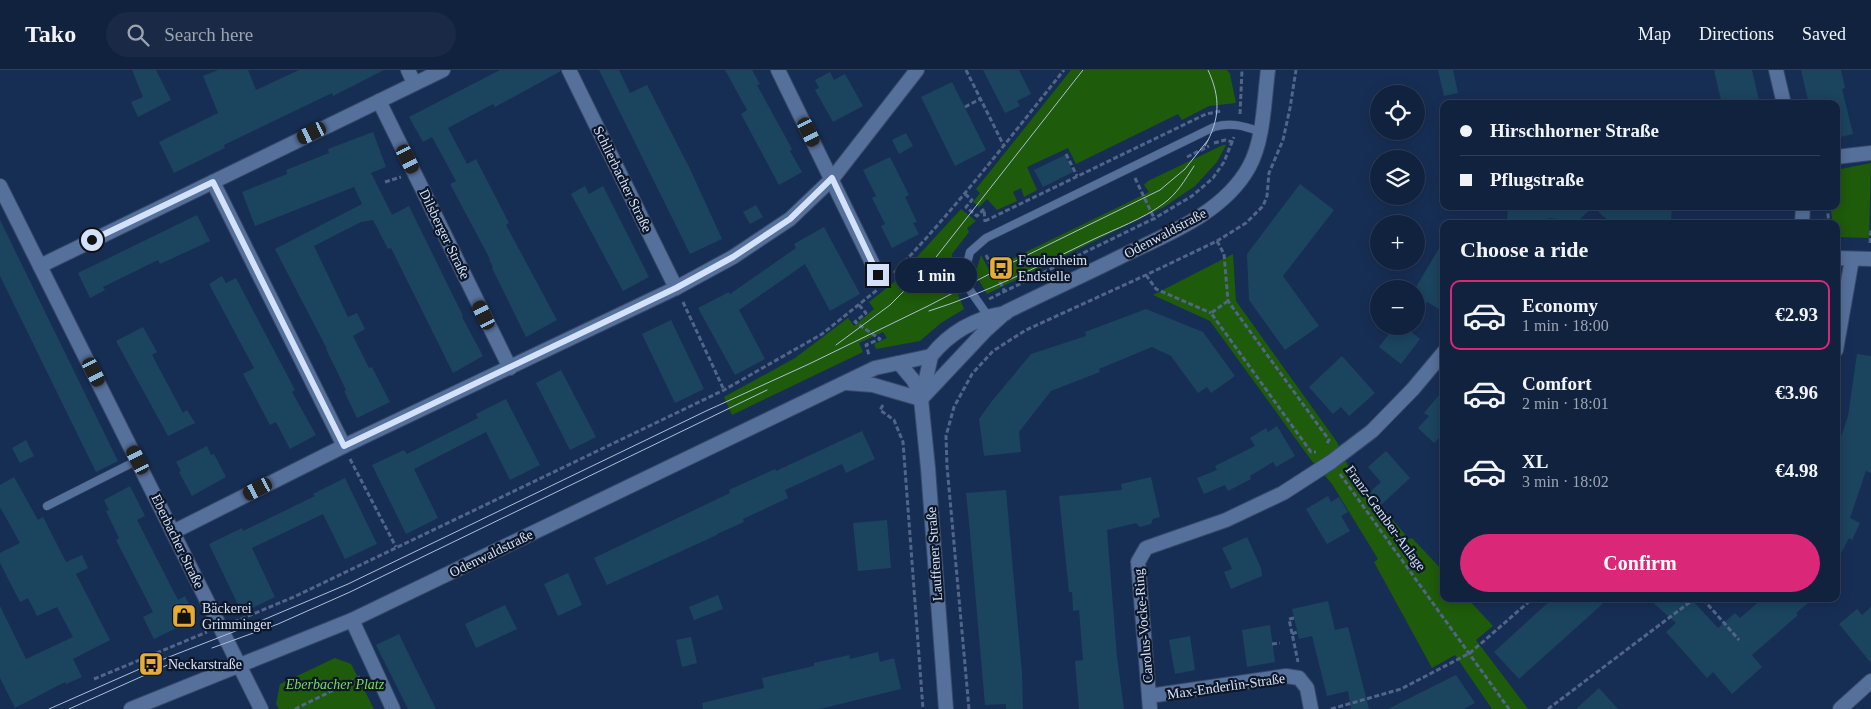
<!DOCTYPE html>
<meta charset="utf-8">
<style>
:root{--surface:#11223f;--page:#1a2a46;--text:#f1f3f6;--muted:#9ca4b0;--line:#303f59;--accent:#db2777}
body{margin:0;font-family:"Times New Roman",serif;background:var(--page);color:var(--text);height:100vh;display:flex;flex-direction:column;font-size:19px;white-space:nowrap}
*{box-sizing:border-box;margin:0}
p{font-size:16px;color:var(--muted)}
.icon{flex:none;width:28px;height:28px;fill:none;stroke:currentColor;stroke-width:2;stroke-linecap:round;stroke-linejoin:round}
.map{position:relative;flex:1;overflow:hidden}
.side{position:absolute;left:1440px;top:150px;width:400px;height:382px;display:flex;flex-direction:column;background:var(--surface);border-radius:10px;box-shadow:0 2px 12px #0003,0 0 0 1px var(--line)}
.side>*{flex:none}
.hud{position:absolute;left:1440px;top:30px;width:400px;height:110px;border-radius:10px;box-shadow:0 2px 12px #0003,0 0 0 1px var(--line);display:grid;align-content:center;height:110px;padding:0 20px;background:var(--surface)}
.controls{position:absolute;left:1370px;top:15px;display:grid;gap:10px}
.controls a{display:grid;place-items:center;width:55px;height:55px;border-radius:50%;background:var(--surface);box-shadow:0 2px 12px #0003,0 0 0 1px var(--line);font-size:25px}
.end{position:absolute;width:22px;height:22px;margin:-11px;border:6px solid #d3e2fa;background:#111;box-shadow:0 0 0 2px #111}
.from{border-radius:50%}
.bubble{position:absolute;height:35px;border-radius:18px;background:var(--surface);box-shadow:0 2px 12px #0003,0 0 0 1px var(--line);font-size:16px;font-weight:700;line-height:35px;text-align:center}
.car{position:absolute;width:15px;height:30px;margin:-15px -8px;border-radius:6px;box-shadow:0 0 4px 1px #0007;background:linear-gradient(#222 24%,#8ab4d8 0 40%,#222 0 76%,#8ab4d8 0 86%,#222 0)}
.hud b{display:flex;align-items:center;gap:18px;height:48px;font-size:19px}
.hud b+b{border-top:1px solid var(--line)}
.hud i{width:12px;height:12px;background:var(--text)}
ul{padding:0;list-style:none}
li{display:flex;align-items:center;gap:15px;height:70px;margin:0 10px 8px;padding:0 10px;border:2px solid transparent;border-radius:10px}
li div{flex:1}
li b{display:block;font-size:19px}
li em{font-style:normal;font-weight:700}
li.selected{border-color:var(--accent)}
li>.icon{width:45px;height:45px;stroke-width:1.5}
h2{padding:0 20px;font-size:22px;line-height:60px}
.primary-button{display:flex;gap:10px;margin-top:auto;padding:10px 20px}
.primary-button a{flex:1;height:58px;border-radius:30px;background:var(--accent);color:#fff;font-size:20px;font-weight:700;line-height:58px;text-align:center}
header{display:flex;align-items:center;gap:30px;box-sizing:border-box;height:70px;padding:0 25px;background:var(--surface);border-bottom:1px solid var(--line)}
header strong{font-size:24px}
nav{display:flex;gap:28px;margin-inline-start:auto;font-size:18px}
.search{width:350px;height:45px;background:var(--page);display:flex;align-items:center;gap:12px;box-sizing:border-box;padding:0 18px;border-radius:28px;color:var(--muted);font-size:19px}
.map>svg:first-child{display:block}
.green{fill:#1e5b0a}
.building{fill:#1b445f}
.lines{fill:none;stroke-linecap:round;stroke-linejoin:round}
.service-casing{stroke:#384a6a;stroke-width:9}
.minor-casing{stroke:#384a6a;stroke-width:16}
.path{stroke:#506587;stroke-width:3;stroke-dasharray:5 2.5;stroke-linecap:butt}
.service{stroke:#55709b;stroke-width:8}
.minor{stroke:#55709b;stroke-width:14}
.tram{stroke:#aebfda;stroke-width:1}
.route{stroke:#d3e2fa;stroke-width:6}
.labels{text-anchor:middle;stroke-width:4.5;stroke-linejoin:round;paint-order:stroke}
.street-label{font-size:14px;fill:#d3e2fa;stroke:#0d1728}
.poi-label{font-size:14px;fill:#d3e2fa;stroke:#0d1728;text-anchor:start}
.park-label{font-size:14px;font-style:italic;fill:#76dc5d;stroke:#0d1728}
</style>
<header>
<strong>Tako</strong>
<div class="search"><svg class="icon" aria-label="search" viewBox="0 0 24 24"><circle cx="10" cy="10" r="6"/><path d="M15 15l6 6"/></svg>Search here</div>
<nav><a>Map</a><a>Directions</a><a>Saved</a></nav>
</header>
<div class="map">
<svg width="1871" height="639" viewBox="0 0 1871 639">
<rect width="100%" height="100%" fill="#172e54"/>
<!-- green -->
<g class="green">
<polygon points="1071,0 1227,0 1230,4 1236,33 1209,36 1182,50 1178,44 1076,94 1068,78 1027,97 1037,120 1024,127 1021,118 1013,122 1017,131 997,140 987,129 979,137 973,132 980,123 976,119"/>
<polygon points="1223,75 1226,75 1217,92 1195,116 1164,137 987,224 975,204 981,185 989,200 1143,125 1149,122 1144,115 1148,111"/>
<polygon points="1871,93 1869,168 1836,167 1836,154 1833,154 1830,136 1836,136 1836,100"/>
<polygon points="961,139 976,151 967,158 969,162 952,184 952,210 964,239 941,253 920,271 876,279 874,274 887,268 883,262 859,273 863,282 732,345 724,327 795,288 848,248 854,256 874,239 869,232 893,213"/>
<polygon points="1233,184 1236,231 1337,372 1350,400 1409,469 1412,468 1444,502 1444,529 1468,529 1493,556 1476,570 1528,639 1492,639 1455,585 1432,598 1374,492 1378,489 1332,414 1311,390 1210,251 1153,225"/>
<polygon points="335,588 351,594 374,639 279,639 276,634 280,614"/>
</g>
<!-- building -->
<g class="building">
<polygon points="132,0 156,0 171,30 138,47 131,32 143,27"/>
<polygon points="218,0 248,0 256,20 299,0 384,0 333,26 332,23 224,75 225,78 174,103 159,72 218,43 203,6"/>
<polygon points="500,0 560,0 561,1 495,37 493,34 448,58 467,94 476,89 509,153 506,155 557,250 526,267 492,198 493,197 489,189 490,189 450,114 456,111 432,67 423,72 409,47"/>
<polygon points="599,0 619,0 630,23 647,15 690,99 722,169 690,184"/>
<polygon points="725,0 752,0 760,14 757,15 792,79 790,81 802,102 779,115 741,44 747,40"/>
<polygon points="983,0 1019,0 1031,24 1017,31 1020,36 1005,43"/>
<polygon points="1438,0 1453,0 1458,23 1444,26"/>
<polygon points="1714,0 1752,0 1760,34 1722,34"/>
<polygon points="1801,0 1841,0 1845,18 1842,19 1853,64 1836,68 1836,34 1809,34"/>
<polygon points="830,2 834,10 845,4 863,36 833,52 815,20 819,18 815,10"/>
<polygon points="952,12 986,80 955,96 921,27"/>
<polygon points="373,62 386,97 371,103 392,145 409,136 463,246 462,247 483,286 453,303 391,178 388,179 373,150 361,152 314,176 348,247 357,243 365,259 353,266 369,298 372,297 390,332 357,348 344,321 346,320 326,279 327,279 275,179 362,134 354,117 255,156 242,122 287,104 286,100 329,83 328,79"/>
<polygon points="906,63 913,76 899,84 892,70"/>
<polygon points="1065,85 1073,102 1043,117 1034,100"/>
<polygon points="890,87 909,125 905,127 917,152 913,153 919,164 892,178 881,156 885,154 872,128 876,126 863,100"/>
<polygon points="1300,114 1334,140 1283,206 1319,256 1285,280 1249,230 1247,184"/>
<polygon points="585,116 589,124 603,116 649,207 623,221 571,124"/>
<polygon points="756,135 763,147 750,154 743,142"/>
<polygon points="1508,136 1672,136 1671,154 1612,154 1593,137 1578,151 1548,148 1548,153 1507,150"/>
<polygon points="197,145 210,171 160,194 158,190 103,217 105,220 90,228 78,203"/>
<polygon points="0,150 118,391 96,402 0,206"/>
<polygon points="824,157 860,224 830,241 805,194 739,240 765,289 735,305 698,238 729,222 730,224 796,178 794,174"/>
<polygon points="1444,170 1444,242 1427,232 1416,251 1416,217"/>
<polygon points="222,206 226,213 236,208 295,320 292,322 316,365 290,379 276,352 270,355 243,304 254,298 209,214"/>
<polygon points="1146,239 1203,262 1235,306 1211,323 1207,317 1198,323 1171,286 1152,277 1099,299 1100,302 1051,321 1019,362 1021,382 984,386 979,349 992,331 1031,284 1086,266 1085,262"/>
<polygon points="671,250 704,319 675,333 642,264"/>
<polygon points="1395,256 1404,256 1420,269 1401,294 1379,277"/>
<polygon points="143,257 157,282 152,285 183,343 187,340 195,353 168,366 116,271"/>
<polygon points="1857,284 1871,286 1871,403 1866,401 1850,448 1860,453 1852,470 1849,468 1836,493 1836,382 1848,346"/>
<polygon points="1342,286 1375,323 1349,346 1341,337 1333,344 1309,317"/>
<polygon points="561,300 596,367 570,380 536,313"/>
<polygon points="1444,319 1444,363 1434,373 1418,358 1429,346 1424,343"/>
<polygon points="506,329 540,395 510,410 486,362 414,399 438,448 406,464 372,395 404,380 407,384 478,348 476,344"/>
<polygon points="1277,356 1295,386 1276,397 1273,392 1250,406 1251,409 1228,421 1225,415 1204,424 1197,408 1217,400 1215,396 1255,376 1250,368 1266,358 1268,362"/>
<polygon points="862,361 875,389 846,403 842,394 785,420 788,428 743,449 744,452 717,464 717,465 607,515 594,488 730,423 729,420 775,399 776,401"/>
<polygon points="26,370 34,386 20,393 12,378"/>
<polygon points="207,376 211,385 214,384 226,407 192,426 179,402 181,401 176,392"/>
<polygon points="1386,381 1410,408 1381,435 1370,422 1381,412 1368,397"/>
<polygon points="14,407 38,450 43,447 66,492 82,485 88,498 76,504 110,570 73,589 82,607 66,614 65,612 15,638 0,608 0,536 26,589 73,567 57,537 37,546 28,528 20,532 0,493 0,483 20,473 0,437 0,415"/>
<polygon points="1151,407 1160,447 1153,449 1151,454 1140,457 1136,453 1107,460 1117,587 1124,639 1079,639 1075,591 1083,590 1079,540 1073,541 1072,522 1069,522 1059,426 1122,420 1121,414"/>
<polygon points="345,408 377,474 345,489 323,444 252,478 275,527 242,543 209,474 242,458 243,461 315,426 313,424"/>
<polygon points="130,416 145,446 137,450 178,530 185,526 196,548 154,569 143,547 153,542 116,470 119,468 106,441 109,440 104,430"/>
<polygon points="1006,420 1022,603 1023,639 1006,639 1006,634 985,635 969,452 966,423"/>
<polygon points="1328,426 1331,432 1339,427 1348,442 1341,446 1350,461 1327,474 1306,439"/>
<polygon points="887,450 891,498 858,501 853,453"/>
<polygon points="1247,467 1261,498 1262,506 1231,519 1224,502 1232,499 1222,478"/>
<polygon points="568,503 582,535 558,546 544,514"/>
<polygon points="718,525 723,539 694,550 689,537"/>
<polygon points="1552,529 1608,529 1519,609 1494,582"/>
<polygon points="1649,529 1691,529 1718,558 1735,543 1740,548 1762,529 1813,529 1796,543 1798,545 1752,585 1762,597 1732,624 1713,602 1707,608 1666,562 1676,553"/>
<polygon points="1328,531 1335,560 1348,557 1369,639 1351,639 1348,621 1327,626 1312,566 1299,569 1292,539"/>
<polygon points="505,535 517,559 476,578 465,554"/>
<polygon points="1871,537 1871,593 1839,554 1857,539 1862,545"/>
<polygon points="1270,555 1275,592 1247,597 1242,560"/>
<polygon points="399,564 415,597 436,639 408,639 376,575"/>
<polygon points="1190,566 1195,600 1175,604 1169,570"/>
<polygon points="691,567 697,593 682,597 676,570"/>
<polygon points="878,582 880,592 894,588 901,619 820,639 703,639 702,633 764,618 762,608 814,596 814,593 849,585 850,589"/>
<polygon points="1456,605 1475,633 1464,639 1388,639"/>
<polygon points="1599,618 1618,639 1576,639"/>
</g>
<g class="lines">
<defs>
<g id="service">
<path d="M988,246L967,216L965,201L970,182L986,168L1214,57C1232,52 1244,56 1261,62"/>
<polyline points="47,436 138,390"/>
</g>
<g id="minor">
<polyline points="408,0 414,13"/>
<polyline points="569,0 676,218"/>
<polyline points="778,0 878,205"/>
<polyline points="1776,0 1784,34"/>
<polyline points="379,31 510,298"/>
<polyline points="1836,87 1871,83"/>
<polyline points="213,112 344,376"/>
<polyline points="0,116 261,639"/>
<polyline points="1802,154 1803,136"/>
<polyline points="1836,188 1871,189"/>
<polyline points="40,196 443,0"/>
<polyline points="1836,280 1852,189"/>
<polyline points="899,293 914,311 921,329 928,398 946,639"/>
<polyline points="846,313 873,315 921,329"/>
<path d="M922,327L931,286C950,262 976,248 1006,243"/>
<path d="M921,329L986,260L1006,242C1044,223 1082,206 1120,187C1165,165 1223,144 1249,97C1264,70 1264,30 1268,0"/>
<polyline points="173,462 344,376 676,218 733,187 790,149 832,109 917,0"/>
<polyline points="352,550 393,639"/>
<polyline points="1149,626 1286,606 1299,608 1307,618 1311,639"/>
<polyline points="131,639 352,550 875,298 931,286"/>
<polyline points="1150,639 1138,492 1146,478 1226,450 1283,423 1331,392 1372,361 1413,319 1444,282"/>
<polyline points="1840,639 1871,611"/>
</g>
</defs>
<!-- service casing -->
<use href="#service" class="service-casing"/>
<!-- minor casing -->
<use href="#minor" class="minor-casing"/>
<!-- path -->
<g class="path">
<polyline points="966,0 1004,76"/>
<polyline points="965,37 980,29"/>
<polyline points="1240,44 1242,0"/>
<polyline points="1214,73 1225,70 1233,72"/>
<polyline points="1066,84 1077,106"/>
<polyline points="1187,87 1209,76"/>
<polyline points="1135,108 1155,150"/>
<polyline points="385,112 401,107"/>
<polyline points="965,124 972,130 966,137 977,146 984,139 985,152"/>
<polyline points="1827,136 1829,154"/>
<polyline points="985,151 1206,44 1222,41"/>
<polyline points="1217,171 1224,184 1228,231 1329,370 1326,375"/>
<polyline points="1870,173 1871,158"/>
<polyline points="986,185 1005,222"/>
<path d="M894,203C955,139 1009,69 1064,0"/>
<polyline points="1146,205 1156,219 1211,243"/>
<polyline points="989,229 1155,148 1192,126 1213,108 1224,92 1234,67"/>
<polyline points="1228,231 1211,243 1311,382 1316,382"/>
<polyline points="683,232 724,320"/>
<polyline points="859,235 866,243 855,252 880,269 866,275 869,285"/>
<polyline points="883,335 880,340 894,350 903,372 923,639"/>
<polyline points="350,389 396,477"/>
<polyline points="1340,404 1509,639"/>
<polyline points="1703,529 1739,570"/>
<polyline points="1294,548 1289,549 1298,592"/>
<polyline points="234,552 296,526 724,320 822,264 877,220"/>
<polyline points="1292,564 1297,562"/>
<polyline points="1272,574 1280,573"/>
<polyline points="94,609 207,562"/>
<polyline points="295,639 362,606"/>
<polyline points="969,639 947,396 946,366 954,337 972,304 993,281 1026,260 1146,205 1217,171 1246,153 1263,136 1267,126 1269,103 1283,70 1290,38 1296,0"/>
<polyline points="1331,639 1401,619 1470,583 1532,529"/>
<polyline points="1548,639 1694,529"/>
</g>
<!-- service -->
<use href="#service" class="service"/>
<!-- minor -->
<use href="#minor" class="minor"/>
<!-- tram -->
<g class="tram">
<path d="M1205,76C1220,49 1221,28 1208,0"/>
<path d="M929,241C986,223 1039,196 1092,170C1115,159 1143,149 1163,134C1177,124 1185,110 1194,96"/>
<polyline points="836,275 890,235 929,196 1083,0"/>
<polyline points="212,578 278,554 350,522 767,320"/>
<polyline points="49,639 151,594 251,555 348,514 706,341 809,294 928,236 1001,198 1160,120 1185,99 1208,70"/>
<polyline points="69,639 172,593"/>
</g>
</g>
<g class="lines">
<!-- route -->
<polyline class="route" points="92,170 213,112 344,376 676,218 733,187 790,149 832,108 878,205"/>
</g>
<!-- icons -->
<defs>
<symbol id="bus-square" viewBox="-11 -11 22 22"><rect x="-9" y="-9" width="18" height="18" rx="4" fill="#e7ac37" stroke="#0d1728"/><path d="M-5-6H5V4H4V6H2V4H-2V6H-4V4H-5ZM-3.5-4V0h7V-4ZM-3.5 1.2v1.5H-2V1.2ZM2 1.2v1.5H3.5V1.2Z" fill="#111"/></symbol>
<symbol id="shop-square" viewBox="-11 -11 22 22"><rect x="-9" y="-9" width="18" height="18" rx="4" fill="#e7ac37" stroke="#0d1728"/><path d="M-5-2.5h2.3a2.7 3.5 0 0 1 5.4 0H5L5.5 6h-11ZM-1.5-2.5h3a1.5 2.3 0 0 0-3 0Z" fill="#111"/></symbol>
</defs>
<g fill-rule="evenodd">
<use href="#bus-square" x="987" y="184" width="28" height="28"/>
<use href="#shop-square" x="170" y="532" width="28" height="28"/>
<use href="#bus-square" x="137" y="580" width="28" height="28"/>
</g>
<g class="labels">
<!-- street labels -->
<g class="street-label">
<text transform="translate(623 109) rotate(64)" y="5">Schlierbacher Straße</text>
<text transform="translate(1165 163) rotate(-28)" y="5">Odenwaldstraße</text>
<text transform="translate(445 164) rotate(64)" y="5">Dilsberger Straße</text>
<text transform="translate(1386 448) rotate(54)" y="5">Franz-Gember-Anlage</text>
<text transform="translate(178 471) rotate(64)" y="5">Eberbacher Straße</text>
<text transform="translate(491 483) rotate(-26)" y="5">Odenwaldstraße</text>
<text transform="translate(934 484) rotate(-94)" y="5">Lauffener Straße</text>
<text transform="translate(1143 556) rotate(-95)" y="5">Carolus-Vocke-Ring</text>
<text transform="translate(1226 616) rotate(-8)" y="5">Max-Enderlin-Straße</text>
</g>
<!-- poi labels -->
<g class="poi-label">
<text x="1018" y="195">Feudenheim<tspan x="1018" dy="16">Endstelle</tspan></text>
<text x="202" y="543">Bäckerei<tspan x="202" dy="16">Grimminger</tspan></text>
<text x="168" y="599">Neckarstraße</text>
</g>
<!-- park labels -->
<g class="park-label">
<text x="335" y="619">Eberbacher Platz</text>
</g>
</g>
</svg>
<div class="controls">
<a><svg class="icon" aria-label="locate" viewBox="0 0 24 24"><circle cx="12" cy="12" r="6"/><path d="M12 2v4M12 18v4M2 12h4M18 12h4"/></svg></a>
<a><svg class="icon" aria-label="layers" viewBox="0 0 24 24"><path d="M12 4l9 5-9 5-9-5zM3 14l9 5 9-5"/></svg></a>
<a>+</a>
<a>−</a>
</div>
<i class="end from" style="left:92px;top:170px"></i>
<i class="end" style="left:878px;top:205px"></i>
<div class="bubble" style="left:895px;top:188px;width:82px">1 min</div>
<i class="car" style="left:809px;top:62px;rotate:154deg"></i>
<i class="car" style="left:312px;top:63px;rotate:244deg"></i>
<i class="car" style="left:408px;top:89px;rotate:153deg"></i>
<i class="car" style="left:484px;top:245px;rotate:334deg"></i>
<i class="car" style="left:94px;top:302px;rotate:153deg"></i>
<i class="car" style="left:138px;top:390px;rotate:333deg"></i>
<i class="car" style="left:258px;top:419px;rotate:243deg"></i>
<div class="hud">
<b><i class="from"></i>Hirschhorner Straße</b>
<b><i></i>Pflugstraße</b>
</div>
<section class="side">
<h2>Choose a ride</h2>
<ul>
<li class="selected"><svg class="icon" aria-label="car" viewBox="0 0 24 24"><path d="M5 17H2v-5l4-1 3-4h7l3 4 3 1v5h-3M9 17h6M6 11h13"/><circle cx="7" cy="17" r="2"/><circle cx="17" cy="17" r="2"/></svg><div><b>Economy</b><p>1 min · 18:00</p></div><em>€2.93</em></li>
<li><svg class="icon" aria-label="car" viewBox="0 0 24 24"><path d="M5 17H2v-5l4-1 3-4h7l3 4 3 1v5h-3M9 17h6M6 11h13"/><circle cx="7" cy="17" r="2"/><circle cx="17" cy="17" r="2"/></svg><div><b>Comfort</b><p>2 min · 18:01</p></div><em>€3.96</em></li>
<li><svg class="icon" aria-label="car" viewBox="0 0 24 24"><path d="M5 17H2v-5l4-1 3-4h7l3 4 3 1v5h-3M9 17h6M6 11h13"/><circle cx="7" cy="17" r="2"/><circle cx="17" cy="17" r="2"/></svg><div><b>XL</b><p>3 min · 18:02</p></div><em>€4.98</em></li>
</ul>
<div class="primary-button"><a>Confirm</a></div>
</section>
</div>
